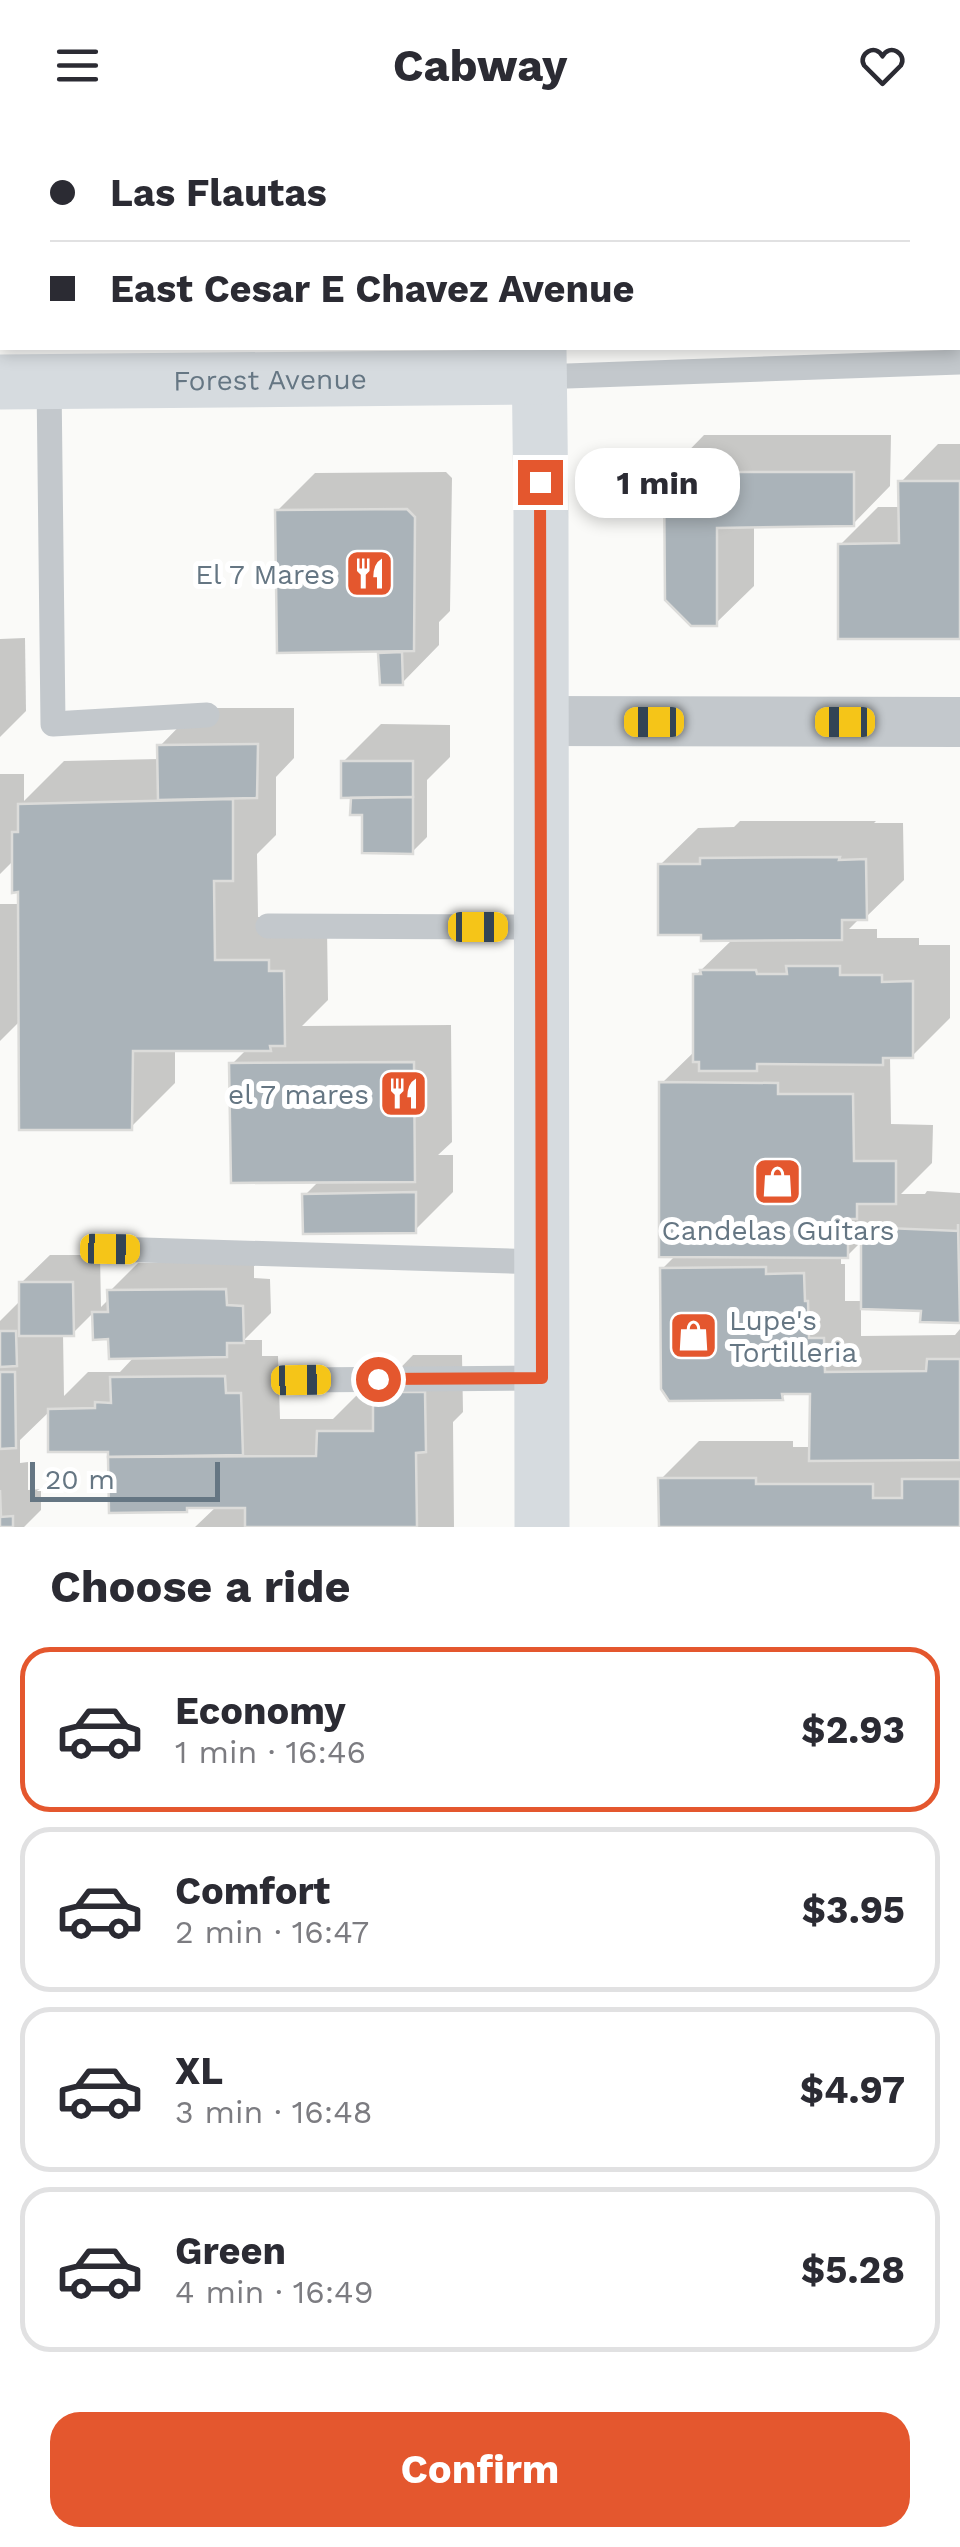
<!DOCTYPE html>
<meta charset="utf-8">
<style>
:root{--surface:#fff;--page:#f7f7f7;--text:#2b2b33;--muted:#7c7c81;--line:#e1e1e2;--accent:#e4572e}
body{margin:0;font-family:"Work Sans",sans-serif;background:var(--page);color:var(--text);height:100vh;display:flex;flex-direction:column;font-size:38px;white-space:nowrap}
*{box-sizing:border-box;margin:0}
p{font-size:32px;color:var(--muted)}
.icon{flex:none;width:55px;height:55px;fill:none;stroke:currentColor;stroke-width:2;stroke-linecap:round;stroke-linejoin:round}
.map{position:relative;height:1397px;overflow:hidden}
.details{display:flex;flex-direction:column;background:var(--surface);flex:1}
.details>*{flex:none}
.hud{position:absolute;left:0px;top:0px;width:960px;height:220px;box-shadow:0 5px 15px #0003;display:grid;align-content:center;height:220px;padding:0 50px;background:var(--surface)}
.scale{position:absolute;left:30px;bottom:25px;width:190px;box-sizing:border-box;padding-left:10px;border:5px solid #657683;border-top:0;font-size:28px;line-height:35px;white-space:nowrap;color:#657683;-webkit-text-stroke:8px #fff;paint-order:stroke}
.end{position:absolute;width:45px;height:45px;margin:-22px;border:12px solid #e4572e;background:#fff;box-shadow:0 0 0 5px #fff}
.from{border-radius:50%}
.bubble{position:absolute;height:70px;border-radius:30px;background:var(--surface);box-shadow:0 5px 15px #0003;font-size:32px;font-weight:700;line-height:70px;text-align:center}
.car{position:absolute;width:30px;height:60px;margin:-30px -15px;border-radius:12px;box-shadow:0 0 8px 2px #0007;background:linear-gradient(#f5c518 24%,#345 0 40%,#f5c518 0 76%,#345 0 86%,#f5c518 0)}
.hud b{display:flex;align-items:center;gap:35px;height:95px;font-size:38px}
.hud b+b{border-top:2px solid var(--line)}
.hud i{width:25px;height:25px;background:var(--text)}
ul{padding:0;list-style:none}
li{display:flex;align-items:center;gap:30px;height:165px;margin:0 20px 15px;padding:0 30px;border:5px solid var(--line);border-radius:30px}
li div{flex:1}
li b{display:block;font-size:38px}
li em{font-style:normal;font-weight:700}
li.on{border-color:var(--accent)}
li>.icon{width:90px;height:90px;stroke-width:1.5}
h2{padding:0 50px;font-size:45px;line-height:120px}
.cta{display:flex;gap:20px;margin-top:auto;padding:20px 50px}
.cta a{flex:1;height:115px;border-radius:30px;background:var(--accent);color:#fff;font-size:40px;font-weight:700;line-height:115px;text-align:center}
header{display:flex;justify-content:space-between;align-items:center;height:130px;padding:0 50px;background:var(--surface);font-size:45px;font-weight:700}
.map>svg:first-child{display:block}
.shadow{fill:#0003;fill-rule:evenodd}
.building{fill:#aab3b9;stroke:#dcdcda;stroke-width:2.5}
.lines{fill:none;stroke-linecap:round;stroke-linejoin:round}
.lane{stroke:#c3c8cc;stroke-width:25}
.street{stroke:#c3c8cc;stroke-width:50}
.secondary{stroke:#d6dbdf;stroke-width:55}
.route{stroke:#e4572e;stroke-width:12}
.labels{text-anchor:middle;stroke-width:10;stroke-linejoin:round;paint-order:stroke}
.street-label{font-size:28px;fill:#657683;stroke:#fff}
.poi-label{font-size:28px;fill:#657683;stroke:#fff;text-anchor:end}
</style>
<header><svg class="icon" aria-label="menu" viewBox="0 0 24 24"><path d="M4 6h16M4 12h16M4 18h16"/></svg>Cabway<svg class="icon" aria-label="heart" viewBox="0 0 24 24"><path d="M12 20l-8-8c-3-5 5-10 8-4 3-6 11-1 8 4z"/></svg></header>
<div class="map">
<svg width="960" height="1397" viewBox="0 0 960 1397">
<rect width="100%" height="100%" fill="#fafaf8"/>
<!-- shadow -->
<g class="shadow">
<polygon points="0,0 30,0 30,2 2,2 2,124 0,124"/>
<polygon points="37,0 214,0 214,2 34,2"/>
<polygon points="356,0 425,0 423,2 354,2"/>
<polygon points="665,0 927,0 927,2 662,2"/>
<polygon points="704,305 891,305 890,356 853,394 754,395 754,456 716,493 667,343"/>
<polygon points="938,314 960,314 960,507 840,415 878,377 901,377 901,352"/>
<polygon points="446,342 452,348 450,481 439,492 439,515 402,553 382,553 381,520 277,381 315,343"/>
<polygon points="25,508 26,581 0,607 0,509"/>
<polygon points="197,578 294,578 294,628 276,647 276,705 257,724 258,787 312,787 327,798 328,870 302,896 451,895 452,1012 438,1025 453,1025 453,1062 415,1100 305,1065 320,1050 232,934 247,919 175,919 175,953 131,997 21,890 0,911 0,774 21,774 15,729 0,744 0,644 24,644 24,671 64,631 160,629 160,616"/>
<polygon points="381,594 450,595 450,627 427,650 427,707 412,722 365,682 353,682 353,665 343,632"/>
<path d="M740,691H876L874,693H903L904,750L866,787H861L849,799H877V808H919V815H950V888L912,926H890L891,994L933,995L932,1033L901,1064H925L927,1061L960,1063V1190H923V1179L861,1177V1206L955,1205L960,1199V1397H661V1349L699,1311H793V1317H812V1262H787L782,1267L662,1139L676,1125L662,953L696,920V845L733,809L660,735L698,698L734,697ZM864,1109L863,1171H845V1134H841V1126H847Z"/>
<path d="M50,1125H100L101,1177L110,1168V1161L138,1133L254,1131V1148L270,1149L271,1183L244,1210H262V1226H278L280,1289H333L357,1265L375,1264L413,1225H462L463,1282L453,1292L454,1397H195L217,1376H190L186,1380H112L110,1319L50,1281L20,1310V1333L28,1332V1360L41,1359V1380L24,1397H0V1191L21,1170V1153ZM95,1181V1207H111L135,1226L120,1242H88L64,1266L63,1203H73Z"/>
</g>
<!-- building -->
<g class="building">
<rect x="0" y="10" width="2" height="117"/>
<polygon points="664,342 854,342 854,396 717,398 717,496 691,496 665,470"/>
<polygon points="898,351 960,351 960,509 838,509 838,414 899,413"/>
<polygon points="407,379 415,387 414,521 277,523 275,380"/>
<polygon points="402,522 403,555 380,555 378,523"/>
<polygon points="258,614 257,668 158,670 157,615"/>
<polygon points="341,631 413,631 413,667 341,668"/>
<polygon points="413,667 413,724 362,723 362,685 350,685 351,668"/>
<polygon points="233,669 233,751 214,751 215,830 269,830 269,841 284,841 285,916 270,916 271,921 133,921 132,1000 19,1000 18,762 12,763 12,702 18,702 18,674"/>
<polygon points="840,727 839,730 866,729 867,790 842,790 842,810 701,811 701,805 658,805 658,734 700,734 700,728"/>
<polygon points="786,836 840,836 840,845 882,845 882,852 913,851 913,928 883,928 883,935 757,934 757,941 699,941 699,932 693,932 693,844 701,844 700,840 756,840 757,844 787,844"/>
<polygon points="414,932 415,1052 231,1053 229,933"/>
<polygon points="659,952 778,953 778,964 853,964 854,1031 896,1031 896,1074 857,1074 857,1089 848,1089 848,1128 659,1127"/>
<polygon points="416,1062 416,1103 303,1104 302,1064"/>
<polygon points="958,1094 960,1193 920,1192 921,1181 861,1179 861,1101 887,1101 887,1098 958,1101"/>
<polygon points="766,1137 766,1144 804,1143 805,1171 808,1171 809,1208 824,1208 825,1242 926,1241 927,1229 960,1229 960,1330 809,1331 810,1264 782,1264 783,1270 669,1271 661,1259 660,1138"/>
<polygon points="19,1152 73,1152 74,1206 19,1206"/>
<polygon points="226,1159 227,1175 243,1176 244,1213 227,1213 227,1227 109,1229 108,1209 93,1210 92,1182 108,1182 107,1160"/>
<polygon points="0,1201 16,1201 17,1236 0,1237"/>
<polygon points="0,1242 15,1242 16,1318 0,1319"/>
<polygon points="225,1246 226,1263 241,1263 243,1325 108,1327 108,1322 48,1322 48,1279 95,1278 95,1272 111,1273 110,1247"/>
<polygon points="373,1262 425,1262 426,1322 416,1323 417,1397 245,1397 245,1378 187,1378 187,1382 109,1383 108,1327 316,1326 317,1301 373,1301"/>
<polygon points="658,1348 756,1348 756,1354 873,1354 873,1368 902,1368 902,1349 960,1349 960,1397 659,1397"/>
<polygon points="0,1360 1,1387 13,1386 13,1397 0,1397"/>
</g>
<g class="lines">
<!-- lane -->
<g class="lane">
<polyline points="958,80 960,80"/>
<polyline points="539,247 960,232"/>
<polyline points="49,251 53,594 207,585"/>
<polyline points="268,796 541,797"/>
<polyline points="111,1119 541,1132"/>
<polyline points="301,1250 542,1248"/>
</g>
<!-- street -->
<polyline class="street" points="540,591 960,592"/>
<!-- secondary -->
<g class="secondary">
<polyline points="538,0 538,2"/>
<polyline points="539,218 541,386 542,1397"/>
<path id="s1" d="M0,252L539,247"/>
</g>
</g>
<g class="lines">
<!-- route -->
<polyline class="route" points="378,1249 542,1248 540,352"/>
</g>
<!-- icons -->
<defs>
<symbol id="restaurant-square" viewBox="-11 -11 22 22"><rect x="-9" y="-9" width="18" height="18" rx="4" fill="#e4572e" stroke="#fff"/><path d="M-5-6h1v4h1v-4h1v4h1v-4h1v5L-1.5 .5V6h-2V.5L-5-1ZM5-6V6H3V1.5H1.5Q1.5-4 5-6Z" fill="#fff"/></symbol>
<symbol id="shop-square" viewBox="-11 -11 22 22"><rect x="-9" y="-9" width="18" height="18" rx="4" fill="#e4572e" stroke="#fff"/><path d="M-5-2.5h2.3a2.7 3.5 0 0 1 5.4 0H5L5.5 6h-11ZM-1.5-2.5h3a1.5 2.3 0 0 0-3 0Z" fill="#fff"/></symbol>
</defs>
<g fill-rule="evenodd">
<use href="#restaurant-square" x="342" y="416" width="55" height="55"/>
<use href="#restaurant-square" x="376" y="936" width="55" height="55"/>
<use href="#shop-square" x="750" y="1024" width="55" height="55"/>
<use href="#shop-square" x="666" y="1178" width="55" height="55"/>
</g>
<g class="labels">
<!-- street labels -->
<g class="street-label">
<text dy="10" stroke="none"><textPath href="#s1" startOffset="270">Forest Avenue</textPath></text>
</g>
<!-- poi labels -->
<g class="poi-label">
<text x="335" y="454">El 7 Mares</text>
<text x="369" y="974">el 7 mares</text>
<text x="778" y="1110" text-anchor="middle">Candelas Guitars</text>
<text x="729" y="1200" text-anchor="start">Lupe's<tspan x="729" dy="32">Tortilleria</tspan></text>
</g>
</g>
</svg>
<div class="scale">20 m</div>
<i class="end from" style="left:378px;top:1249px"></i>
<i class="end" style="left:540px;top:352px"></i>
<div class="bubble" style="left:575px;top:318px;width:165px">1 min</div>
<i class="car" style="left:654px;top:592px;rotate:270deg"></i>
<i class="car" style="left:845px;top:592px;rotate:270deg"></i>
<i class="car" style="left:478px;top:797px;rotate:90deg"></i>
<i class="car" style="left:110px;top:1119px;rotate:91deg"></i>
<i class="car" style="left:301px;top:1250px;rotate:89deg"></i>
<div class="hud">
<b><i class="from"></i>Las Flautas</b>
<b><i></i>East Cesar E Chavez Avenue</b>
</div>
</div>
<section class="details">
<h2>Choose a ride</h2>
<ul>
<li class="on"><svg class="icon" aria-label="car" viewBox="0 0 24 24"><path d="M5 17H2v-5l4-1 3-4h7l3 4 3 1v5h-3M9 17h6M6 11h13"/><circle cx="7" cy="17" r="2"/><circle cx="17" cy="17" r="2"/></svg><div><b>Economy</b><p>1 min · 16:46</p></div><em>$2.93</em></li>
<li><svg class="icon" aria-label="car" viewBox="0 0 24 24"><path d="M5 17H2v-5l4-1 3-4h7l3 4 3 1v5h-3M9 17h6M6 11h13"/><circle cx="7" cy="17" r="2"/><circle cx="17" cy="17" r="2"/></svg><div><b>Comfort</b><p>2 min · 16:47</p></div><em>$3.95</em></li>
<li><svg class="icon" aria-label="car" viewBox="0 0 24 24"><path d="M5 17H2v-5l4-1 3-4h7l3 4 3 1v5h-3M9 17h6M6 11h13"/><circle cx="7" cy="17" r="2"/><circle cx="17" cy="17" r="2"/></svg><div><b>XL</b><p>3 min · 16:48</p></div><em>$4.97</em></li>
<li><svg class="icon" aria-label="car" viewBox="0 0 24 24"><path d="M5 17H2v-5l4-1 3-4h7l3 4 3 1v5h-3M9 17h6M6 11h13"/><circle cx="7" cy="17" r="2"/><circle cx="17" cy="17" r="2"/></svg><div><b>Green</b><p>4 min · 16:49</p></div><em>$5.28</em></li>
</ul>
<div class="cta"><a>Confirm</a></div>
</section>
